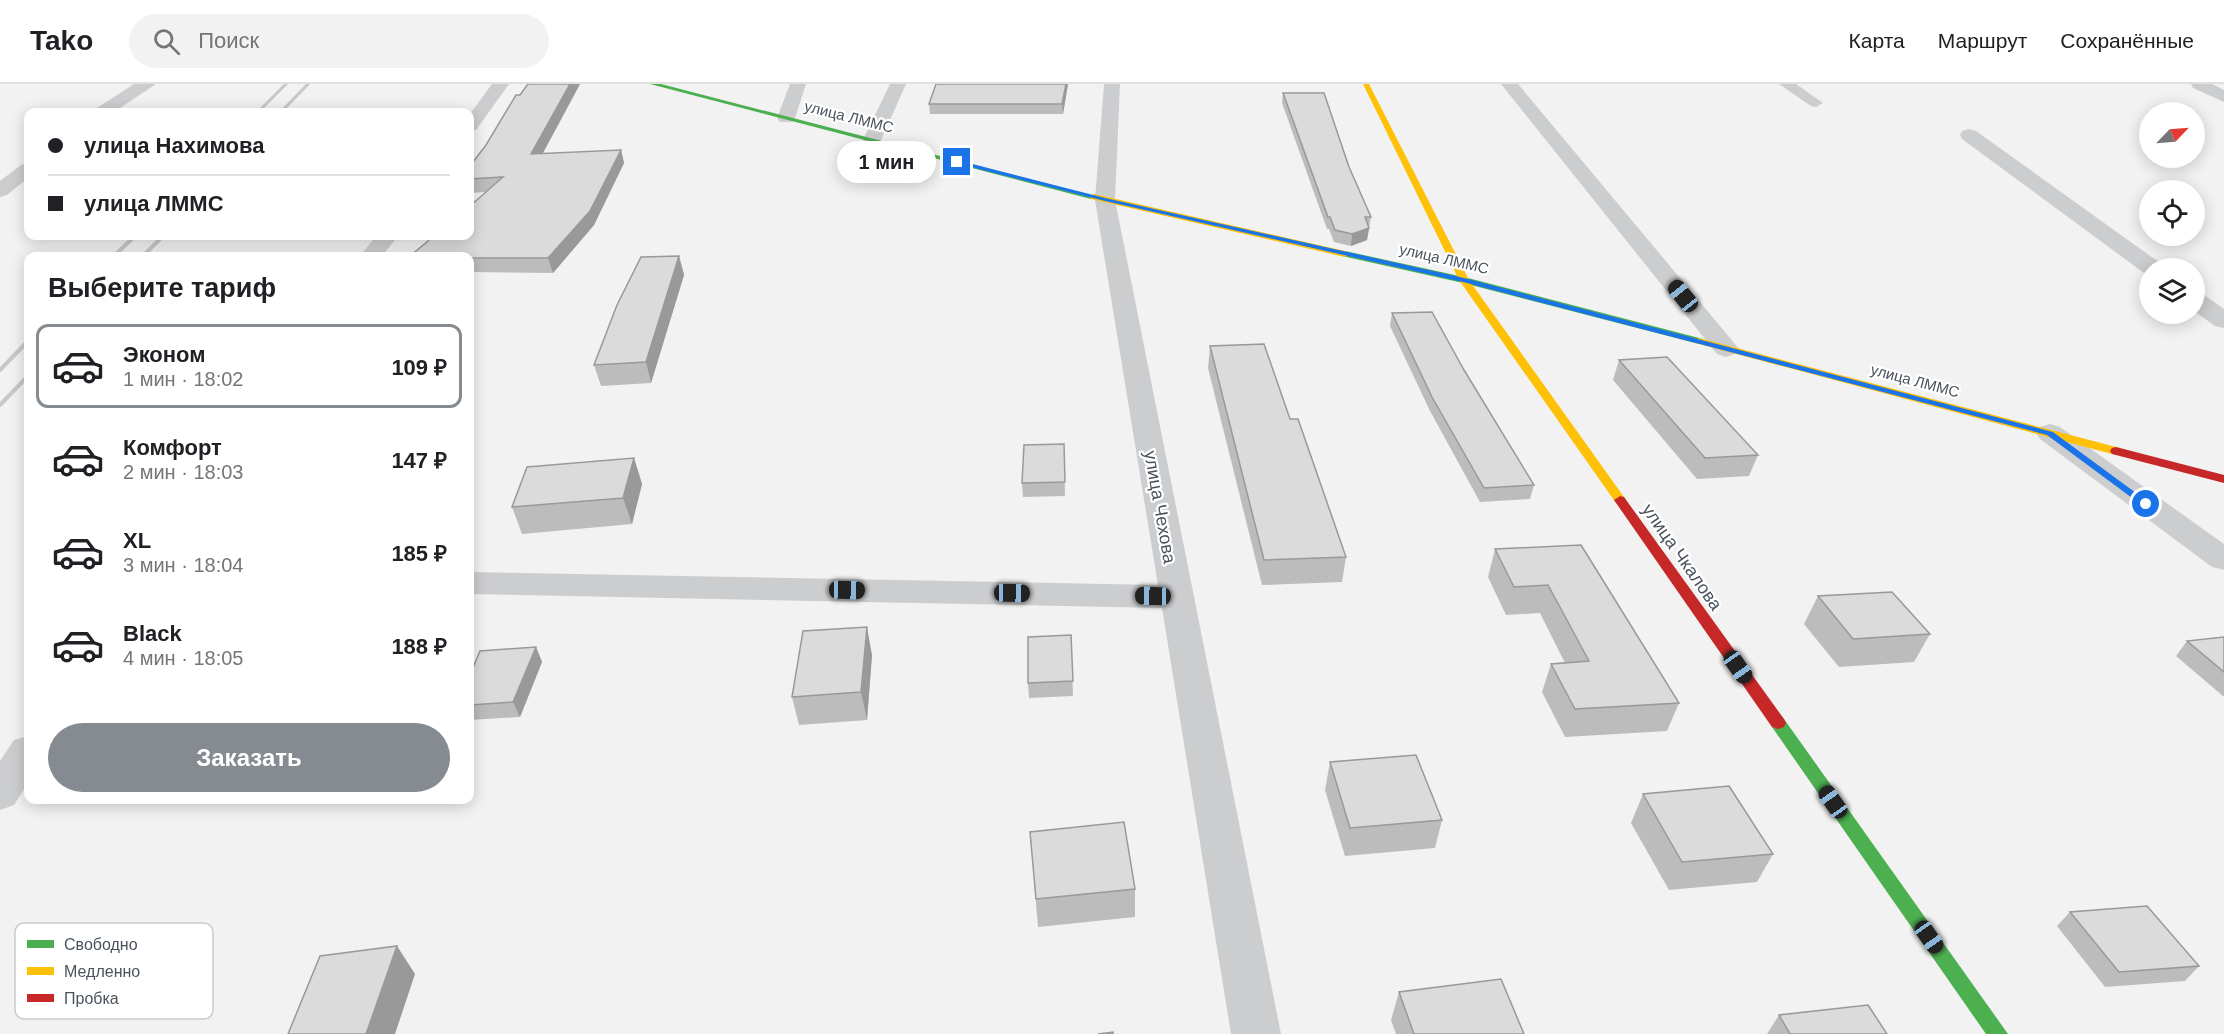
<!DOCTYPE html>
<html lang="ru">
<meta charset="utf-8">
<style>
:root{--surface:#fff;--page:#f2f2f2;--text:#202124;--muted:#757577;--line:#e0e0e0;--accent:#858b91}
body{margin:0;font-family:Arial,sans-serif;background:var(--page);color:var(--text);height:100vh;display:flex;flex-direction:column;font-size:22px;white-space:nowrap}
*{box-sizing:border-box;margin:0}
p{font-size:20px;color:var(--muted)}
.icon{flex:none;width:33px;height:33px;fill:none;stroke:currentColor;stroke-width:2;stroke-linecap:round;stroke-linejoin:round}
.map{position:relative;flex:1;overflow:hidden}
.details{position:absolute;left:24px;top:168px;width:450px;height:552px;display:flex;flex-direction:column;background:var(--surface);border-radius:12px;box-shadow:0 3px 15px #0003}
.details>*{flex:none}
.hud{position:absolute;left:24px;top:24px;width:450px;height:132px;border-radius:12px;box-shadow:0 3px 15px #0003;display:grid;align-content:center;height:132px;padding:0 24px;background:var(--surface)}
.needle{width:39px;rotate:65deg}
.controls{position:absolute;left:2139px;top:18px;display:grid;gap:12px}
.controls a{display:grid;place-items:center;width:66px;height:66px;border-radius:50%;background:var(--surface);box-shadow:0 3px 15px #0003;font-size:30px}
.end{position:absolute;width:27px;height:27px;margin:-14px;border:8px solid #1a73e8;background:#fff;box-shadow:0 0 0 3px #fff}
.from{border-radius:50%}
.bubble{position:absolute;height:42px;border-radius:21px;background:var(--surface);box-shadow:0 3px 15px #0003;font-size:20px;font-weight:700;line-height:42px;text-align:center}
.car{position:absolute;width:18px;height:36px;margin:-18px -9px;border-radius:8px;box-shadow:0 0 4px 2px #0007;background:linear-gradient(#222 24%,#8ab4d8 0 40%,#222 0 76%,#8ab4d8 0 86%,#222 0)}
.hud b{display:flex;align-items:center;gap:21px;height:57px;font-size:22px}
.hud b+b{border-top:2px solid var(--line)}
.hud i{width:15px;height:15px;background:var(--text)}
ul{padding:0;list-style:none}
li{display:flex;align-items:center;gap:18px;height:84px;margin:0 12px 9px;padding:0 12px;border:3px solid transparent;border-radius:12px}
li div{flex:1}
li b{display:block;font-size:22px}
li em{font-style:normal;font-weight:700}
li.selected{border-color:var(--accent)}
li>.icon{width:54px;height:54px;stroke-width:1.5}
h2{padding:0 24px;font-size:27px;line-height:72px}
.primary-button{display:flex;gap:12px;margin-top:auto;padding:12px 24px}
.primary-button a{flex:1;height:69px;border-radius:36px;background:var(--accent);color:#fff;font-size:24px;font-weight:700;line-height:69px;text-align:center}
header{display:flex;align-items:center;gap:36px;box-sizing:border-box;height:84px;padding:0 30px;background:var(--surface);border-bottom:2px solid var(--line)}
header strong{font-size:28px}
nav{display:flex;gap:33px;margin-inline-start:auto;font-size:21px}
.search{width:420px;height:54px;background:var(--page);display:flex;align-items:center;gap:15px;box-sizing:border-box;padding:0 21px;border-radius:33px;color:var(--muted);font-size:22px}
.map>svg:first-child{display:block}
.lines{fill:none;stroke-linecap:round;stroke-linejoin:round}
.lane{fill:#cccdcf;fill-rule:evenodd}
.street{fill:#cccdcf;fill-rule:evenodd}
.fast{fill:#4caf50;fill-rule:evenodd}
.slow{fill:#ffc107;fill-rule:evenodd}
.jam{fill:#c62828;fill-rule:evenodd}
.rail-far1{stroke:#c7c8c9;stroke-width:3}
.rail{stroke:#c7c8c9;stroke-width:4}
.wall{fill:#bcbcbd}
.shaded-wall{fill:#99999a}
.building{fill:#dbdbdc;stroke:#99999a;stroke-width:1.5}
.route{fill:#1a73e8}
.labels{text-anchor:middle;stroke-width:4.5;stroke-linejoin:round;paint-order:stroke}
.far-street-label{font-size:15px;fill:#4a535d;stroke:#fff}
.street-label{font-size:18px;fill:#4a535d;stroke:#fff}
.key{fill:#fff;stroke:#c9cbce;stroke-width:1.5}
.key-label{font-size:16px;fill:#4a535d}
</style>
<header>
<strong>Tako</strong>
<div class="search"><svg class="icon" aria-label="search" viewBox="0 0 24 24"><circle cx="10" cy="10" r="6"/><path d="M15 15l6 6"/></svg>Поиск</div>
<nav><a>Карта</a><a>Маршрут</a><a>Сохранённые</a></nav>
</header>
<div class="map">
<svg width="2224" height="950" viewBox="0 0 2224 950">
<rect width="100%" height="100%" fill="#f2f2f2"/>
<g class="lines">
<!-- lane -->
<polygon class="lane" points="1779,0 1796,0 1823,19 1816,23 1811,22"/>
<!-- street -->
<g class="street">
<polygon points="134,0 156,0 114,28 94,28 97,24"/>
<polygon points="492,0 509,0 476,46 470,47 470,30"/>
<polygon points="790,0 806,0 795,34 792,38 780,38 777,34"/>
<polygon points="890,0 906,0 881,56 879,60 865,60 863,56"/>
<polygon points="1104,0 1120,0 1115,116 1281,950 1231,950 1162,524 470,510 470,488 1158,501 1095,116"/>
<polygon points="1501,0 1518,0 1735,260 1739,265 1735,270 1726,273 1717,270"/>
<polygon points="2191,0 2212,0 2224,6 2224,18 2193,4"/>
<polygon points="1969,45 1976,47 2160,179 2163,184 2150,184 2150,190 2144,189 1962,55 1960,51 1962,47"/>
<polygon points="28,79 28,94 7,111 0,113 0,97 21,81"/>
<polygon points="376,152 398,152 382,172 360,172"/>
<polygon points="2194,208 2203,210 2224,225 2224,244 2215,242 2194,227"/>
<polygon points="2050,340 2060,343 2224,460 2224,486 2212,483 2040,355 2036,349 2040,343"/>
<polygon points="28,652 28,699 14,721 0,726 0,677 14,656"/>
</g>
<!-- fast -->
<g class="fast">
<polygon points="650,0 661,0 1098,113 1091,115"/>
<polygon points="1345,167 1464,193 1703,255 1704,257 1699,260 1463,199 1342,172 1342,168"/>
<polygon points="1778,633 1784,635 2008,950 1986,950 1772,643 1770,639 1772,635"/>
</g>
<!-- slow -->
<g class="slow">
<polygon points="1363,0 1369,0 1469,196 1624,413 1626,416 1624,419 1616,419 1459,196"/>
<polygon points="1094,110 1345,167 1350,170 1345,173 1091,115 1090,113"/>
<polygon points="1699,254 2120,364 2122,367 2116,371 2112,370 1695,259 1694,257"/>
</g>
<!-- jam -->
<g class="jam">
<polygon points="2116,363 2224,391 2224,399 2112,370 2110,367 2112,364"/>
<polygon points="1620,412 1624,413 1784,635 1786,639 1784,643 1778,645 1772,643 1614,416"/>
</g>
<!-- rail-far1 -->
<g class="rail-far1">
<polyline points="258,28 286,0"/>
<polyline points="281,28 308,0"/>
</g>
<!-- rail -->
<g class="rail">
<polyline points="114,172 135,152"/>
<polyline points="143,172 163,152"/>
<polyline points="0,286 28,257"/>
<polyline points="0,321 28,292"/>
</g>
</g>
<!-- wall -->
<g class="wall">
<polygon points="528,0 580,0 542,70 621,66 624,79 594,141 553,189 470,188 470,152 485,108 470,109 470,82 486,61"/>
<polygon points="936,0 1068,0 1063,30 930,30 929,20"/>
<polygon points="1283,9 1349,83 1371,133 1367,156 1351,162 1334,158 1329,145 1327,145 1282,19"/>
<polygon points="679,172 684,191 651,299 601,302 594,281"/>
<polygon points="1392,229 1464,286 1534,401 1530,415 1480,418 1430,327 1390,242"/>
<polygon points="1210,262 1290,335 1346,473 1342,498 1262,501 1208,284"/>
<polygon points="1619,276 1758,371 1749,392 1697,395 1613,296"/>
<polygon points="1064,360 1065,412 1023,413 1022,399"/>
<polygon points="634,374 642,400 632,440 522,450 512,423"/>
<polygon points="1581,461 1679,619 1667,647 1565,653 1542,608 1551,580 1565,579 1540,529 1506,531 1488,493 1495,465"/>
<polygon points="1818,512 1930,550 1914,578 1839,583 1804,540"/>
<polygon points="1071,551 1073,612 1029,614 1028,599"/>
<polygon points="2224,553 2224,612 2223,612 2176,572 2187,557"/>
<polygon points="536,563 542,578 520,633 470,636 470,591"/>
<polygon points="872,571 867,636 799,641 792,613"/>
<polygon points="1330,678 1442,736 1435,764 1345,772 1325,706"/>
<polygon points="1643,710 1773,770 1757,798 1669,806 1631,739"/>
<polygon points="1030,748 1135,805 1135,833 1038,843"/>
<polygon points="2070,828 2199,882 2185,897 2105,903 2057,842"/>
<polygon points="1399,908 1524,950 1396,950 1391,936"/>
<polygon points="1779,931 1887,950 1767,950"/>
</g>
<!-- shaded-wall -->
<g class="shaded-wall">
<polygon points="570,0 580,0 535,84 531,70"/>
<polygon points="1066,0 1068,0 1063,30 1062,20"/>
<polygon points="621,66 624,79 594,141 553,189 548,174"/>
<polygon points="1369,144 1367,156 1351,162 1352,150"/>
<polygon points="679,172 684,191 651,299 646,278"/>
<polygon points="634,374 642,400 632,440 623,414"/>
<polygon points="867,543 872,571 867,636 861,608"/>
<polygon points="536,563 542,578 520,633 513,618"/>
<polygon points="397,862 415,890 395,950 366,950"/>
</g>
<!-- building -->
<g class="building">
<polygon points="528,0 570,0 531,70 621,66 590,127 548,174 470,174 470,172 410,172 428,157 432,152 470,152 470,122 503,93 470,95 470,82 486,61 516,11 520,11"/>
<polygon points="936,0 1066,0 1062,20 929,20"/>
<polygon points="1283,9 1324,9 1349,83 1371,133 1365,133 1369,144 1352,150 1335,146 1330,133 1328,133"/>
<polygon points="679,172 646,278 594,281 617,221 641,173"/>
<polygon points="1432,228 1464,286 1534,401 1484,404 1432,313 1392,229"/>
<polygon points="1264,260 1290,335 1298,335 1346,473 1264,476 1210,262"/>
<polygon points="1667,273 1758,371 1705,374 1619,276"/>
<polygon points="1064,360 1065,398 1022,399 1024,361"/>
<polygon points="634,374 623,414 512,423 527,383"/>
<polygon points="1581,461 1679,619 1575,625 1551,580 1589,577 1548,501 1514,503 1495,465"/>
<polygon points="1892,508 1930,550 1853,555 1818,512"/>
<polygon points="867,543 861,608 792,613 803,547"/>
<polygon points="1071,551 1073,597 1028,599 1028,553"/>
<polygon points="2224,553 2224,588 2187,557"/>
<polygon points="536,563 513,618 470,621 470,591 480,567"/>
<polygon points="1416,671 1442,736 1350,744 1330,678"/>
<polygon points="1729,702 1773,770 1682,778 1643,710"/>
<polygon points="1124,738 1135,805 1036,815 1030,748"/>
<polygon points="2147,822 2199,882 2119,888 2070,828"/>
<polygon points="397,862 366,950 288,950 320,872"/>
<polygon points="1501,895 1524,950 1414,950 1399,908"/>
<polygon points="1868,921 1887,950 1790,950 1779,931"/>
<polygon points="1113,948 1113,950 1098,950"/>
</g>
<!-- route -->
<polygon class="route" points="957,76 1105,114 1464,194 2053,348 2151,420 2143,422 2047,351 1463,198 1105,117 955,79"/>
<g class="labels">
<!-- far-street labels -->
<g class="far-street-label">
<text transform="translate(849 33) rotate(14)" y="5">улица ЛММС</text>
<text transform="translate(1444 175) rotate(13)" y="5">улица ЛММС</text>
<text transform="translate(1915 297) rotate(15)" y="5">улица ЛММС</text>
</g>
<!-- street labels -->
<g class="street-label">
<text transform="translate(1160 423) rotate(80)" y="6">улица Чехова</text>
<text transform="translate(1682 473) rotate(55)" y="6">улица Чкалова</text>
</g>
</g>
<!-- legend -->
<rect x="15" y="839" width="198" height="96" rx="9" class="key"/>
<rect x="27" y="856" width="27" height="8" fill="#4caf50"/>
<rect x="27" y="883" width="27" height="8" fill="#ffc107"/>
<rect x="27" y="910" width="27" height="8" fill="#c62828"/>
<g class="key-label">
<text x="64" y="866">Свободно</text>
<text x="64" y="893">Медленно</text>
<text x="64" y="920">Пробка</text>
</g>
</svg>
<div class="controls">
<a><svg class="needle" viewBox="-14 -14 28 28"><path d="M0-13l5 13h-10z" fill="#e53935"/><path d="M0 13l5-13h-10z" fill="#757577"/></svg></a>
<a><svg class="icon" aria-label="locate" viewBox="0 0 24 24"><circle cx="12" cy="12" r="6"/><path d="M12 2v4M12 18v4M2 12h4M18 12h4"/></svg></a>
<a><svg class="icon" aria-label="layers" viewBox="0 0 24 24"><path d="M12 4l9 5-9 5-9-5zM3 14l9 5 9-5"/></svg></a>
</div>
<i class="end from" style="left:2146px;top:420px"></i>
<i class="end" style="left:957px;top:78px"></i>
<div class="bubble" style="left:837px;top:57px;width:99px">1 мин</div>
<i class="car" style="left:1683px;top:212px;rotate:321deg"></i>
<i class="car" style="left:847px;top:506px;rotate:91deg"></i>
<i class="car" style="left:1012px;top:509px;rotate:91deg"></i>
<i class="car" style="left:1153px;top:512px;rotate:271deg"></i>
<i class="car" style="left:1738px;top:583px;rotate:145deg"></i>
<i class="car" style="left:1833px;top:718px;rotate:325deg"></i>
<i class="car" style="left:1929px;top:853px;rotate:145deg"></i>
<div class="hud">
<b><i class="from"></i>улица Нахимова</b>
<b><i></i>улица ЛММС</b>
</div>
<section class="details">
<h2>Выберите тариф</h2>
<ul>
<li class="selected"><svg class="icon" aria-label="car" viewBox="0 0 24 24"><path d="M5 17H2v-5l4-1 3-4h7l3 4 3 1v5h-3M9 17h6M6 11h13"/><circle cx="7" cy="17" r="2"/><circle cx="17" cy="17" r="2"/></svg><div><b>Эконом</b><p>1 мин · 18:02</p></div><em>109 ₽</em></li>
<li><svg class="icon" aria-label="car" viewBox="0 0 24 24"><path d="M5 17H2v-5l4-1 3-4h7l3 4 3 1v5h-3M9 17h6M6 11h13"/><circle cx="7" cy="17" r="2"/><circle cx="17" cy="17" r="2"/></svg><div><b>Комфорт</b><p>2 мин · 18:03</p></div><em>147 ₽</em></li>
<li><svg class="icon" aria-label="car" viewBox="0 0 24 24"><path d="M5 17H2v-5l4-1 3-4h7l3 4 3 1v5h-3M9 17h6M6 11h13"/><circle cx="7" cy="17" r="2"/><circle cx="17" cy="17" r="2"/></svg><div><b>XL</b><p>3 мин · 18:04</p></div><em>185 ₽</em></li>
<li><svg class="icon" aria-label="car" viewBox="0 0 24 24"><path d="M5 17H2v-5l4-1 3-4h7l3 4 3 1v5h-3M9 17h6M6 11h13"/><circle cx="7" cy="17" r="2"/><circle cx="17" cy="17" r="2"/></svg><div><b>Black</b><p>4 мин · 18:05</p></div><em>188 ₽</em></li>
</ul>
<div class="primary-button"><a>Заказать</a></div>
</section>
</div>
